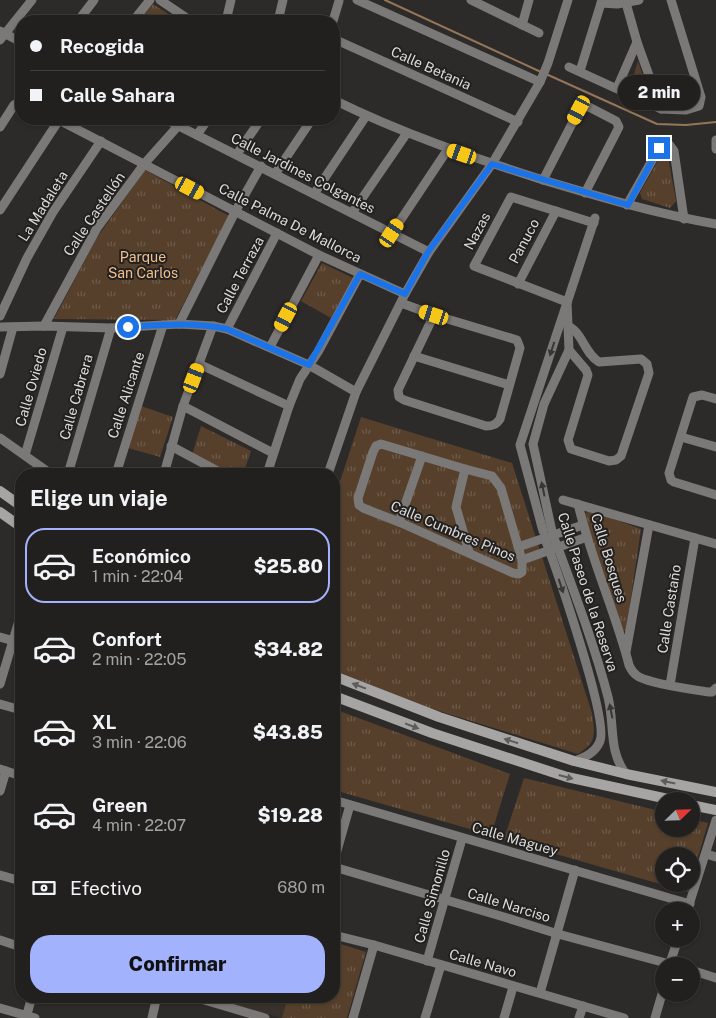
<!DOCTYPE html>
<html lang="es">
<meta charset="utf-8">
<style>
:root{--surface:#22201f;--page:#2e2d2c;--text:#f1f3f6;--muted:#a2a3a4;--line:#3f3e3d;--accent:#a3b2fd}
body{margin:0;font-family:"Public Sans",sans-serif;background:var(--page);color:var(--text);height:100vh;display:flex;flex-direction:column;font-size:19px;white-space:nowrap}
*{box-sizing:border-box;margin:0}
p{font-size:16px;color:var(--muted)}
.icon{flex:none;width:28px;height:28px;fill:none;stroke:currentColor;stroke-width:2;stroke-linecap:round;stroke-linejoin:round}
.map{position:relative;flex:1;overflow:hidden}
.drawer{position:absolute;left:15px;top:468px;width:325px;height:535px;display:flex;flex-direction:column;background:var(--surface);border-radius:20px;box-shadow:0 1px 4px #0004,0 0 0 1px var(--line)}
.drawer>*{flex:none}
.hud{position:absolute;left:15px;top:15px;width:325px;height:110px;border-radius:20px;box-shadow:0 1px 4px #0004,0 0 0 1px var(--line);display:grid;align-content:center;height:110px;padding:0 15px;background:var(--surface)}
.needle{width:32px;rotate:67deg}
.fabs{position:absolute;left:655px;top:792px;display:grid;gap:10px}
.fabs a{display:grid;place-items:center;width:45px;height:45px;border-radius:50%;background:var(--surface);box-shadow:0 1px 4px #0004,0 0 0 1px var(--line);font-size:25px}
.end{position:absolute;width:22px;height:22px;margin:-11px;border:6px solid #1a73e8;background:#fff;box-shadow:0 0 0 2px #fff}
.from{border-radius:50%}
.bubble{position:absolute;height:35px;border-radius:18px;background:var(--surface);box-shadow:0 1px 4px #0004,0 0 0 1px var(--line);font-size:16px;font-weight:800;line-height:35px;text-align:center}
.car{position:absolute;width:15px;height:30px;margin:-15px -8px;border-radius:6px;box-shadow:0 0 4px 1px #0007;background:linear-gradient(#f5c518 24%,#345 0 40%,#f5c518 0 76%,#345 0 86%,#f5c518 0)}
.hud b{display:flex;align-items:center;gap:18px;height:48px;font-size:19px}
.hud b+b{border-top:1px solid var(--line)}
.hud i{width:12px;height:12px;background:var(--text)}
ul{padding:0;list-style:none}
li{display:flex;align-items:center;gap:15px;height:75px;margin:0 10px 8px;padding:0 5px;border:2px solid transparent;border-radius:20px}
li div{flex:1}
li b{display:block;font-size:19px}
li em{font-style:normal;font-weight:800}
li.current{border-color:var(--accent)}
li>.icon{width:45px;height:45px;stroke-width:1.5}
h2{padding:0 15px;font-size:22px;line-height:60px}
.pay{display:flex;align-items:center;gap:12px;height:55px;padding:0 15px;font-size:19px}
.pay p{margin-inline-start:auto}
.button{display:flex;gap:10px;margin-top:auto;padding:10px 15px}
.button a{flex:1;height:58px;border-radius:20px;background:var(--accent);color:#111;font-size:20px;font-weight:800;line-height:58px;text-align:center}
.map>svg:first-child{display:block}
.built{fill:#39322c}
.grass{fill:url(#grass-tufts)}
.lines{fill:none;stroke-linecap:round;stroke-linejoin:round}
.stream{stroke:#957658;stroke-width:2}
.street{stroke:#7a7978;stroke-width:9}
.secondary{stroke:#a6a5a3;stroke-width:10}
.oneway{fill:#393736}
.oneway2{fill:#5e5c5b}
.route{stroke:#1a73e8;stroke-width:6}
.labels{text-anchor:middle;stroke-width:4;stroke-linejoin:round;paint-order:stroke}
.street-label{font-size:14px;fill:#dcdbda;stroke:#232120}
.park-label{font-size:14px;fill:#f2bf8d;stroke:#232120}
</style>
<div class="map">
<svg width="716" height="1018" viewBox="0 0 716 1018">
<defs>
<pattern id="grass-tufts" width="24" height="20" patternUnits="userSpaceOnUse" patternTransform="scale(1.25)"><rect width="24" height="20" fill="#56402c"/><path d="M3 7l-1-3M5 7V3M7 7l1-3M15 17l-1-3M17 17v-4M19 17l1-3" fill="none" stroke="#6e5b4a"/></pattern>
</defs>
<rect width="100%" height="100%" fill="#2d2b29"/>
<!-- built -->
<polygon class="built" points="203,996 288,996 282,1018"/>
<!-- grass -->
<g class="grass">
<polygon points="153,4 179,21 139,21"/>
<polygon points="638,61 651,101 629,91"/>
<polygon points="666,146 676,201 670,208 642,199 640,193"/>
<polygon points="145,170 229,216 175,320 54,319 96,239"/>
<polygon points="322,263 353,278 331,318 301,301"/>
<polygon points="141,406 173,417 160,457 128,448"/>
<path d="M361,417L512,463L592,713C595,734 597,742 578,754L426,707L334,670V500Z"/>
<polygon points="201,426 251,451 243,474 227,474 192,455"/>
<polygon points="589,510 641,529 626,631 622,631 584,515"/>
<polygon points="334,709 510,774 491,835 334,790"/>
<polygon points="524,778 664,812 664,829 691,829 691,819 708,823 691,881 691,856 664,856 664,884 691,884 688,892 504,839"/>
<polygon points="334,942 366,952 347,1018 282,1018 288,996 334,996"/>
</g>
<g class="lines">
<!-- stream -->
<g class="stream">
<polyline points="385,0 541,72"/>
<polyline points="546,74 657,124 686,125 716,122"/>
</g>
<!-- street -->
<g class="street">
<polyline points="160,0 191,21"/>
<polyline points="357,0 540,82"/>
<polyline points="471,0 539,33"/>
<polyline points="601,3 617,4 639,0"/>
<polyline points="626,3 637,42 661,109"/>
<polyline points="78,21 94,0"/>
<polyline points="133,21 150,0"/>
<polyline points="226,21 231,0"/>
<polyline points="278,21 283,0"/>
<polyline points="333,21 339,1"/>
<polyline points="522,25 529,0"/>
<polyline points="0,31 21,42"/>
<polyline points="334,39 518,122"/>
<polyline points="0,40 32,0"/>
<polyline points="569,67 661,109 686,110 699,106 701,97 671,0"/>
<polyline points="580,71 602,0"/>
<polyline points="617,88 637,42"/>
<path d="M334,100C401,133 471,157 543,180C600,197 657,214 716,224"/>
<polyline points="57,119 319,255 405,294"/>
<polyline points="165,119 429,252"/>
<polyline points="0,127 14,105 21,101"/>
<polyline points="197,135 208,119"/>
<polyline points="716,140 716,149"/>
<polyline points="237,154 261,119"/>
<polyline points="275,174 312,119"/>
<polyline points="543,180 579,110 585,107 589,107 616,121 619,127 585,193"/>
<polyline points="314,194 366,116"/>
<polyline points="627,205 659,148 662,145 668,143 674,151 684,219"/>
<polyline points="0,210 59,120"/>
<polyline points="352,213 407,133"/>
<polyline points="392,233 448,149"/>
<polyline points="518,284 556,211"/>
<path d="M567,302L569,350L544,404L533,444L553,536L558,548C576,597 595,647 608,697C615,725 608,751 626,774"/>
<polyline points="567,302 474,266 511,197 594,223"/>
<path d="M401,303L434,315L517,340L520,348L500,419C496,425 492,426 486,426L404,400L399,397L398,390L434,315"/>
<polyline points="0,316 27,258 53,212 101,141"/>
<polyline points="179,324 235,212 261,166"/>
<polyline points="44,326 97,228 145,163 178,126"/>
<path d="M568,326C583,333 584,353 599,362L641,359L647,364L649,373L621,456L616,460L609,461L571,449L568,440L588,375L586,370L569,350"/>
<polyline points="0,327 44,326 111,328 179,324 213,326 227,329 309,365 356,392"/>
<polyline points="227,329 277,233"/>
<polyline points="270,347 319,255"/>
<polyline points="414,356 509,385"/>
<polyline points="199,364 289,406"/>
<polyline points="0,374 13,327"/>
<polyline points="716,399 702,395 693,397 669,473 671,480 674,482 716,495"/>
<polyline points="183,406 273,453"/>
<polyline points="681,437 716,447"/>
<polyline points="0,438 51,474"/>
<polygon points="381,444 465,469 492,476 501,488 522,560 522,572 519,574 513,573 399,522 363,508 359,505 358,498 373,452 376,446"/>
<polyline points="171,446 223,474"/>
<polyline points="25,455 63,327"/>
<polyline points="465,469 456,507 469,552"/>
<polyline points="68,474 111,328"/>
<polyline points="116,474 163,325"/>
<polyline points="164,474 183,406 213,326"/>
<polyline points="267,474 289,406 300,379 318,352 360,274"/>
<polyline points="328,474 356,392 405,294 429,252 492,164 540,82 548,63 568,0"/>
<polyline points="563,500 716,544"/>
<path d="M578,504C591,559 615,611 629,665C631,670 634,674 639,677C656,685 689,689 709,692H712L716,688"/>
<polyline points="399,522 422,456"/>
<polyline points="543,531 520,445 595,218"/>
<path d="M545,539C556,568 609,720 600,741C596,752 584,758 574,761"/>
<polyline points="518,547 583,525"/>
<polyline points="522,560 587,537"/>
<polyline points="0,637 21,643"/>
<polyline points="626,652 649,525"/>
<polyline points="0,684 21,614"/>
<polyline points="670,685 695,538"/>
<polyline points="0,704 21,710"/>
<polyline points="0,769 21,776"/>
<polyline points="0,791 6,771"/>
<polyline points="334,800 690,904"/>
<polyline points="706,854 716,857"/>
<polyline points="334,861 350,805"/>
<polyline points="334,867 504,917 558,934 677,966"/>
<polyline points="0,875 21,881"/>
<polyline points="687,911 716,820"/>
<polyline points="334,935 374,945 624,1018"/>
<polyline points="0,940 21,947"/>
<polyline points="427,961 462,839"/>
<polyline points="669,966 678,939"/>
<polyline points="691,970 716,978"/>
<polyline points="540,993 575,870"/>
<polyline points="191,996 265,1018"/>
<polyline points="0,1008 35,1018"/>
<polyline points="26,1018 32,996"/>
<polyline points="152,1018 157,996"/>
<polyline points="353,1018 374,945"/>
<polyline points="425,1018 441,965"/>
<polyline points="504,1018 513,987"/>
<polyline points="579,1018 583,1006"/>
<polyline points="655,1018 664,987"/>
</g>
<!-- secondary -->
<g class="secondary">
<polyline points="0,491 21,506"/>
<polyline points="0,512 21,527"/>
<polyline points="334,676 439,717 574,761 626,774 716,792"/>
<polyline points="334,696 432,733 567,777 677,801"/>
<polyline points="691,805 716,810"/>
</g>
</g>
<!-- one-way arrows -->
<defs><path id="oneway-solid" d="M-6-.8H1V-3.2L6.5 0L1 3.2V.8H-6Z" transform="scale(1.25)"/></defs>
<g class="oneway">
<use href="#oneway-solid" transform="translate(552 349) rotate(108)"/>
<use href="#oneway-solid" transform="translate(543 489) rotate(-102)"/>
<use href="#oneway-solid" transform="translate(561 586) rotate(72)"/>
<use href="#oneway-solid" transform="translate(611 711) rotate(-101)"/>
</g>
<g class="oneway2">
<use href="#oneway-solid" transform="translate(359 686) rotate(-159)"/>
<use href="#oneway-solid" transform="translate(412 726) rotate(21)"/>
<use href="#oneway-solid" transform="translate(511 741) rotate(-162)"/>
<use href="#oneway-solid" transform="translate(566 777) rotate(15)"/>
<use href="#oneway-solid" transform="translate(668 782) rotate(-168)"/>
</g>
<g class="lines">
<!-- route -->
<path class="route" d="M128,327C161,325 194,322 227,329L309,365L360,274L405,294L428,252L492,164L628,205L659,148"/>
</g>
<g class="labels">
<!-- street labels -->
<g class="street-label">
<text transform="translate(431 68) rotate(24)" y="5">Calle Betania</text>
<text transform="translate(303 173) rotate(27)" y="5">Calle Jardines Colgantes</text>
<text transform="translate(43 206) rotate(-58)" y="5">La Madaleta</text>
<text transform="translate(94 214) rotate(-56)" y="5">Calle Castellón</text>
<text transform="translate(290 223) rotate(27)" y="5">Calle Palma De Mallorca</text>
<text transform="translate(477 231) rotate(-62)" y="5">Nazas</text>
<text transform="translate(524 241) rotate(-62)" y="5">Panuco</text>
<text transform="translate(240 275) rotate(-62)" y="5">Calle Terraza</text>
<text transform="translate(31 387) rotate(-74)" y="5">Calle Oviedo</text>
<text transform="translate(126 395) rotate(-72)" y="5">Calle Alicante</text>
<text transform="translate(76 397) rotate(-74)" y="5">Calle Cabrera</text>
<text transform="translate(453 531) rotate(23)" y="5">Calle Cumbres Pinos</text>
<text transform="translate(609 558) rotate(73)" y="5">Calle Bosques</text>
<text transform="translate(588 592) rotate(72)" y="5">Calle Paseo de la Reserva</text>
<text transform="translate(669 609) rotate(-81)" y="5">Calle Castaño</text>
<text transform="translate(515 839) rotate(16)" y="5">Calle Maguey</text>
<text transform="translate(432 896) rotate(-74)" y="5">Calle Simonillo</text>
<text transform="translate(509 905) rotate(17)" y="5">Calle Narciso</text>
<text transform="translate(483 963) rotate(16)" y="5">Calle Navo</text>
</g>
<!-- park labels -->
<g class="park-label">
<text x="143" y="262">Parque<tspan x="143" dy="16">San Carlos</tspan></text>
</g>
</g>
</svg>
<div class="fabs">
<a><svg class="needle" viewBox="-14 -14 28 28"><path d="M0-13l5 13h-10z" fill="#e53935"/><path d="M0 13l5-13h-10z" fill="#a2a3a4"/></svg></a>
<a><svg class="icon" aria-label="locate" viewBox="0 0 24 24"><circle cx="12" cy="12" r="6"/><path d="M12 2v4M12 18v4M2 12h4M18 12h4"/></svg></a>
<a>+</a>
<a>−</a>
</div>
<i class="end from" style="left:128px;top:327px"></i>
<i class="end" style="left:659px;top:148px"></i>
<div class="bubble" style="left:618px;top:75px;width:82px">2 min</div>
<i class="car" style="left:579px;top:110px;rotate:208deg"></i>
<i class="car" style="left:462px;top:154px;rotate:289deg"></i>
<i class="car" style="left:190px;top:188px;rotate:118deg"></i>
<i class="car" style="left:392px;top:233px;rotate:33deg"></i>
<i class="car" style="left:434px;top:315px;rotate:288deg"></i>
<i class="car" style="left:286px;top:317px;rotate:208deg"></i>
<i class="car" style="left:194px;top:378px;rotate:21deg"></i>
<div class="hud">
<b><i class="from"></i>Recogida</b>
<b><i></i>Calle Sahara</b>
</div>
<section class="drawer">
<h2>Elige un viaje</h2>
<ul>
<li class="current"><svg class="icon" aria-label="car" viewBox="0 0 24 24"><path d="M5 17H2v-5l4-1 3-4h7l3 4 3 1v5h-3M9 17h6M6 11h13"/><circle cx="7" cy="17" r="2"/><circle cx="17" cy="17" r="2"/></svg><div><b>Económico</b><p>1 min · 22:04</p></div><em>$25.80</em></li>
<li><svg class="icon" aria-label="car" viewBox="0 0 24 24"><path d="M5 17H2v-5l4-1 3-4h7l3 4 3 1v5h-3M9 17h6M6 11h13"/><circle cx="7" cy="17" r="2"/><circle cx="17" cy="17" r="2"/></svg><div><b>Confort</b><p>2 min · 22:05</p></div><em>$34.82</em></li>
<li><svg class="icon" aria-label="car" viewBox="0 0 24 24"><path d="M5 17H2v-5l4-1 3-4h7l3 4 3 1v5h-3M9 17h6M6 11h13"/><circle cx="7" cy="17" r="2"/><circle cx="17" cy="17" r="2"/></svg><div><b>XL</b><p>3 min · 22:06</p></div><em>$43.85</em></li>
<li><svg class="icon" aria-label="car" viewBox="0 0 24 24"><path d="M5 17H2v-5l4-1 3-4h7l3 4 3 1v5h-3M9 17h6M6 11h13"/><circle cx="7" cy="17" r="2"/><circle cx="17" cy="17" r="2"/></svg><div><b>Green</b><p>4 min · 22:07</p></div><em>$19.28</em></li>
</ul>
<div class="pay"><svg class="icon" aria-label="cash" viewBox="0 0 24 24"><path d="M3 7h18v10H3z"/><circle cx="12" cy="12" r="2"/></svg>Efectivo<p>680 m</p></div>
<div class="button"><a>Confirmar</a></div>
</section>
</div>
